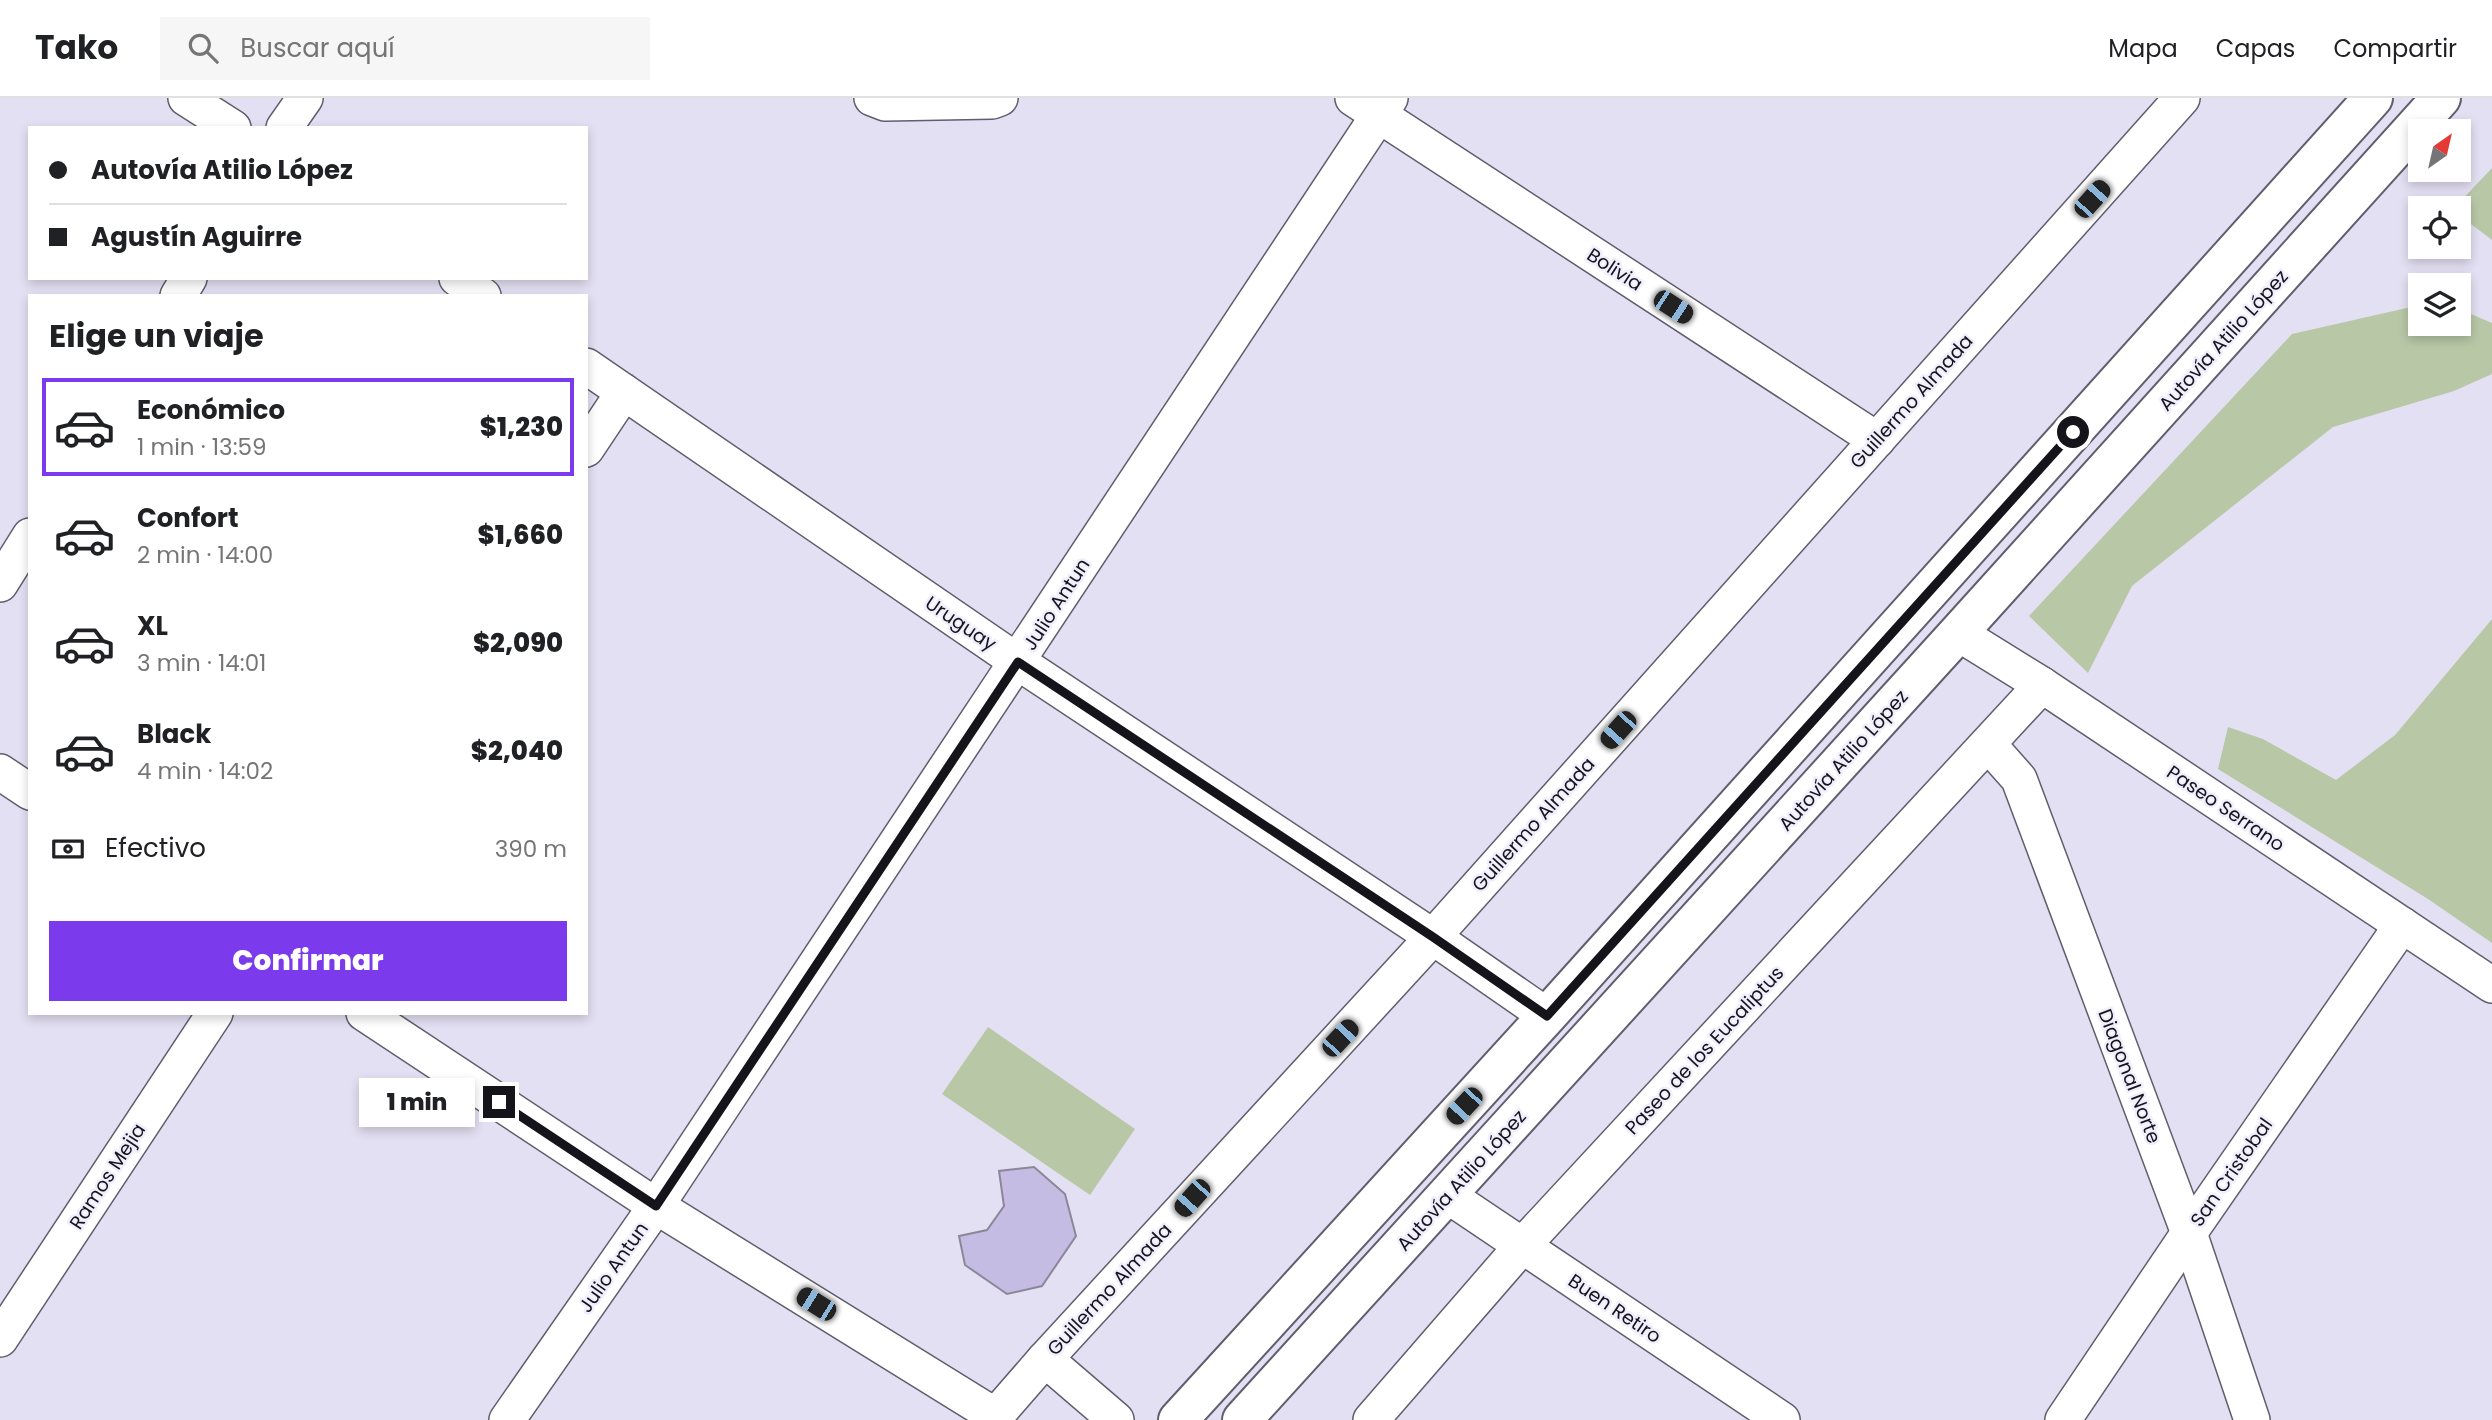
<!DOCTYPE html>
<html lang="es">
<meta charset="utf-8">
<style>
:root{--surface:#fff;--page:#f6f6f6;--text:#202124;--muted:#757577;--line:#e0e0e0;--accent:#7c3aed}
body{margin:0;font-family:Poppins,sans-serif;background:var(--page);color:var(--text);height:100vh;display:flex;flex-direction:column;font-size:26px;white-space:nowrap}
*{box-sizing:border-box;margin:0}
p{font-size:23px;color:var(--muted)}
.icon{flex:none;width:38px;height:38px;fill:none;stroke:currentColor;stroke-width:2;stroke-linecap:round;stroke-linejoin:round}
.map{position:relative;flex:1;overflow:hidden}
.drawer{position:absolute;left:28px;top:196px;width:560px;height:721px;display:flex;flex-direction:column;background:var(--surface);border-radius:0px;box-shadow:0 4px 10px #0003}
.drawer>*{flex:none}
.banner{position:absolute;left:28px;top:28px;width:560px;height:154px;border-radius:0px;box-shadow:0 4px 10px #0003;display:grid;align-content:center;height:154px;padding:0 21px;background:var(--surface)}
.needle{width:46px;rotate:34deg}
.fabs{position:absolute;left:2408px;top:21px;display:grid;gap:14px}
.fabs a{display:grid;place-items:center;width:63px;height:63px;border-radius:0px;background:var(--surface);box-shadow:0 4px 10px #0003;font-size:35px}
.end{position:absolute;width:32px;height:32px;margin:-16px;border:9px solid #16141b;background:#fff;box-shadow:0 0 0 4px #fff}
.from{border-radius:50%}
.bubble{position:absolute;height:49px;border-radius:0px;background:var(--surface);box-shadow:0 4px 10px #0003;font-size:23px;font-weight:800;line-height:49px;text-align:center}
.car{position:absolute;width:21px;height:42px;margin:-21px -10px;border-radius:9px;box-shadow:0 0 5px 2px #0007;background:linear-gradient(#222 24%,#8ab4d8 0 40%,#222 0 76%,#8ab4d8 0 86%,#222 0)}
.banner b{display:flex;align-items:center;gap:24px;height:66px;font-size:26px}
.banner b+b{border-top:2px solid var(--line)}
.banner i{width:18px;height:18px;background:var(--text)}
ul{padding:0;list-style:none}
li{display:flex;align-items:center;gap:21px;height:98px;margin:0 14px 10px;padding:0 7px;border:4px solid transparent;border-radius:0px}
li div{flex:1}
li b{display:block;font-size:26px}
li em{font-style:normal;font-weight:800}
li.selected{border-color:var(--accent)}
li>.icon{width:63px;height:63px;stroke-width:1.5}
h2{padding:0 21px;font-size:32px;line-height:84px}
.pay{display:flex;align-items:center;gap:18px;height:77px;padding:0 21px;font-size:26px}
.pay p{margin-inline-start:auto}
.cta{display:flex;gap:14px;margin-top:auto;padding:14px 21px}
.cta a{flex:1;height:80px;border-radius:0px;background:var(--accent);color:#fff;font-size:28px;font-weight:800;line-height:80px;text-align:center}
header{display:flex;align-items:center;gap:42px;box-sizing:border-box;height:98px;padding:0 35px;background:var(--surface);border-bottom:2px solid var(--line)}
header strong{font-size:33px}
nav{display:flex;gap:38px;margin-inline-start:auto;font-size:24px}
.search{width:490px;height:63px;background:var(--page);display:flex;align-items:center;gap:18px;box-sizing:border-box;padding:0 24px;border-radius:0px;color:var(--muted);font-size:26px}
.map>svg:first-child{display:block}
.green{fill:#b8c8a7}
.building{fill:#c4bce2;stroke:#8b8798;stroke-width:2}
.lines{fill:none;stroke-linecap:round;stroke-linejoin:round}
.minor-casing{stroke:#605d6c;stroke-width:38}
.secondary-casing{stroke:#605d6c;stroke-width:42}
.minor{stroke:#fff;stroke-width:35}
.secondary{stroke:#fff;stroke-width:38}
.route{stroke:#16141b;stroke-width:9}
.labels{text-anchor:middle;stroke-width:5;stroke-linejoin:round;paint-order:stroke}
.street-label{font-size:19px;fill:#16141b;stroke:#f1eefd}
</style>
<header>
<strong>Tako</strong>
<div class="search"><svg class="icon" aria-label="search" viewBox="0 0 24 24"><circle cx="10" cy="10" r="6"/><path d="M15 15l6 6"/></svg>Buscar aquí</div>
<nav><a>Mapa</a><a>Capas</a><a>Compartir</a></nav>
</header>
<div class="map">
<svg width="2492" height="1322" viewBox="0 0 2492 1322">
<rect width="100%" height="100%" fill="#e4e0f3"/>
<!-- green -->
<g class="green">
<polygon points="2492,70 2492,142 2459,117 2459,110 2454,110"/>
<polygon points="2420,207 2420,226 2459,226 2459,211 2492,225 2492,276 2454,293 2333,329 2132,488 2088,575 2029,518 2292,236"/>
<polygon points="2492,521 2492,845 2428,801 2218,671 2228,629 2263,641 2336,682 2395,637"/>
<polygon points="988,929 1135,1031 1090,1097 942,996"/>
</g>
<!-- building -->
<polygon class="building" points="1034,1069 1065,1096 1076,1138 1042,1188 1007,1196 965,1167 959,1138 987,1132 1004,1108 999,1073"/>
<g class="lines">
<defs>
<g id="minor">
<polyline points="186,0 233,30"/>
<polyline points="872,0 885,5 992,3 1000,0"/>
<polyline points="1353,0 1877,342"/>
<polyline points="284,30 305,0"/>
<polyline points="457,180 483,198"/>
<polyline points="178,198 189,180"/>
<polyline points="586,268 1018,564 1433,839 1547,918"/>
<polyline points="586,351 624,294"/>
<polyline points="0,486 30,438"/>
<polyline points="1958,535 2042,587 2492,887"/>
<polyline points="1988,646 2019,681 2189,1135 2252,1322"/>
<polyline points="0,674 30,694"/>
<polyline points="364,915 656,1108 995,1318"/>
<polyline points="1447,1097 1782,1322"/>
<polyline points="0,1241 215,915"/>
<polyline points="1045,1261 1116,1322"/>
<polyline points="507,1322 656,1108 1390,0"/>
<polyline points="992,1322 1045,1261 1433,839 2182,0"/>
<polyline points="1371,1322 1522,1148 2042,587"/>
<polyline points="2063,1322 2189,1135 2402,827"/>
</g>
<g id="secondary">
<polyline points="1178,1322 1547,918 2373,0"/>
<polyline points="1242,1322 1958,535 2441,0"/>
</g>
</defs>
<!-- minor casing -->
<use href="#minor" class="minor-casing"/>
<!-- secondary casing -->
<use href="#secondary" class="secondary-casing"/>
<!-- minor -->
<use href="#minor" class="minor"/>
<!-- secondary -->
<use href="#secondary" class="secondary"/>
</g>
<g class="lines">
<!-- route -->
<polyline class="route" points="499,1004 656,1108 1018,564 1433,839 1547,918 2073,334"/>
</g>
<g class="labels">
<!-- street labels -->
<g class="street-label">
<text transform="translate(1615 171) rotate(33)" y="7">Bolivia</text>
<text transform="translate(2223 242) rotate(-48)" y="7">Autovía Atilio López</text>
<text transform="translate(1911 303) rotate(-48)" y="7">Guillermo Almada</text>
<text transform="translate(1056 506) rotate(-57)" y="7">Julio Antun</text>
<text transform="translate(961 525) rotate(34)" y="7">Uruguay</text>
<text transform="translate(1843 662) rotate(-48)" y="7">Autovía Atilio López</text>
<text transform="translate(2226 710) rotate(34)" y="7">Paseo Serrano</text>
<text transform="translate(1533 726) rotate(-48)" y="7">Guillermo Almada</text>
<text transform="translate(1704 952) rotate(-47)" y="7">Paseo de los Eucaliptus</text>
<text transform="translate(2130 978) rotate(69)" y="7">Diagonal Norte</text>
<text transform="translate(2231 1074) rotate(-55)" y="7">San Cristobal</text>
<text transform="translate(107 1078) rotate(-57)" y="7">Ramos Mejia</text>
<text transform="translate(1461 1082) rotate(-48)" y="7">Autovía Atilio López</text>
<text transform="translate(613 1169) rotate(-55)" y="7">Julio Antun</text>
<text transform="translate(1109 1191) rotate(-47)" y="7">Guillermo Almada</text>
<text transform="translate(1615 1210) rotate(34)" y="7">Buen Retiro</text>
</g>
</g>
</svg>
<div class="fabs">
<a><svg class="needle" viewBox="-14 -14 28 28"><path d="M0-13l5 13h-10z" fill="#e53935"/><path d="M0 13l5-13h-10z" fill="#757577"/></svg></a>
<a><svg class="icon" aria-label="locate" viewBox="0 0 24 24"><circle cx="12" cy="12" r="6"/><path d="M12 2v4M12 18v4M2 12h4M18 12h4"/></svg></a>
<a><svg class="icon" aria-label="layers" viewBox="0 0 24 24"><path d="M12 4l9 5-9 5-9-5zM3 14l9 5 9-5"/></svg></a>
</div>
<i class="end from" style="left:2073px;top:334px"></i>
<i class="end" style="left:499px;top:1004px"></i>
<div class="bubble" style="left:359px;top:980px;width:116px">1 min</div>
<i class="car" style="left:2092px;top:101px;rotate:42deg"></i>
<i class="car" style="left:1673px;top:209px;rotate:123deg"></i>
<i class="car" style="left:1618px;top:632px;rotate:222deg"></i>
<i class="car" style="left:1340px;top:940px;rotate:43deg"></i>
<i class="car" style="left:1464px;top:1008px;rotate:223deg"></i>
<i class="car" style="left:1192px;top:1100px;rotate:222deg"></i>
<i class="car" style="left:816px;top:1206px;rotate:302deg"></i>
<div class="banner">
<b><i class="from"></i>Autovía Atilio López</b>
<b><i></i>Agustín Aguirre</b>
</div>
<section class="drawer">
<h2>Elige un viaje</h2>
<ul>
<li class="selected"><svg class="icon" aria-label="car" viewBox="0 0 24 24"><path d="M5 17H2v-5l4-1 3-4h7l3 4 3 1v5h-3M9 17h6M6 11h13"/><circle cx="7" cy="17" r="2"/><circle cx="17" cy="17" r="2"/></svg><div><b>Económico</b><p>1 min · 13:59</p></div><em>$1,230</em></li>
<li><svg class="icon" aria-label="car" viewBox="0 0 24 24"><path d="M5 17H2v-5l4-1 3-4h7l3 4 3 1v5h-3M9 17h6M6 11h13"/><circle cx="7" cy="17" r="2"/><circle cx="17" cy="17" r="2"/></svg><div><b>Confort</b><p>2 min · 14:00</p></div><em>$1,660</em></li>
<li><svg class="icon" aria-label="car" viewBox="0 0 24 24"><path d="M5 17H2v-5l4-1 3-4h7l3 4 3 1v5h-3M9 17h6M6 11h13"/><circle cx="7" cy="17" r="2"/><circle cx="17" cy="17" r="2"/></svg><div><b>XL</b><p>3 min · 14:01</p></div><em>$2,090</em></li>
<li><svg class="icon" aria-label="car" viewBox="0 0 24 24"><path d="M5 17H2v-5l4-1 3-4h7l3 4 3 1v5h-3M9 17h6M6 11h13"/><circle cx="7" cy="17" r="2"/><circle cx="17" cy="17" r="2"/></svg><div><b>Black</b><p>4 min · 14:02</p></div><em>$2,040</em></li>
</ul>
<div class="pay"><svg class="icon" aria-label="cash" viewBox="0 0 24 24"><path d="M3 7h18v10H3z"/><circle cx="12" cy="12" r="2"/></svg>Efectivo<p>390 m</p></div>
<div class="cta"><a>Confirmar</a></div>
</section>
</div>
